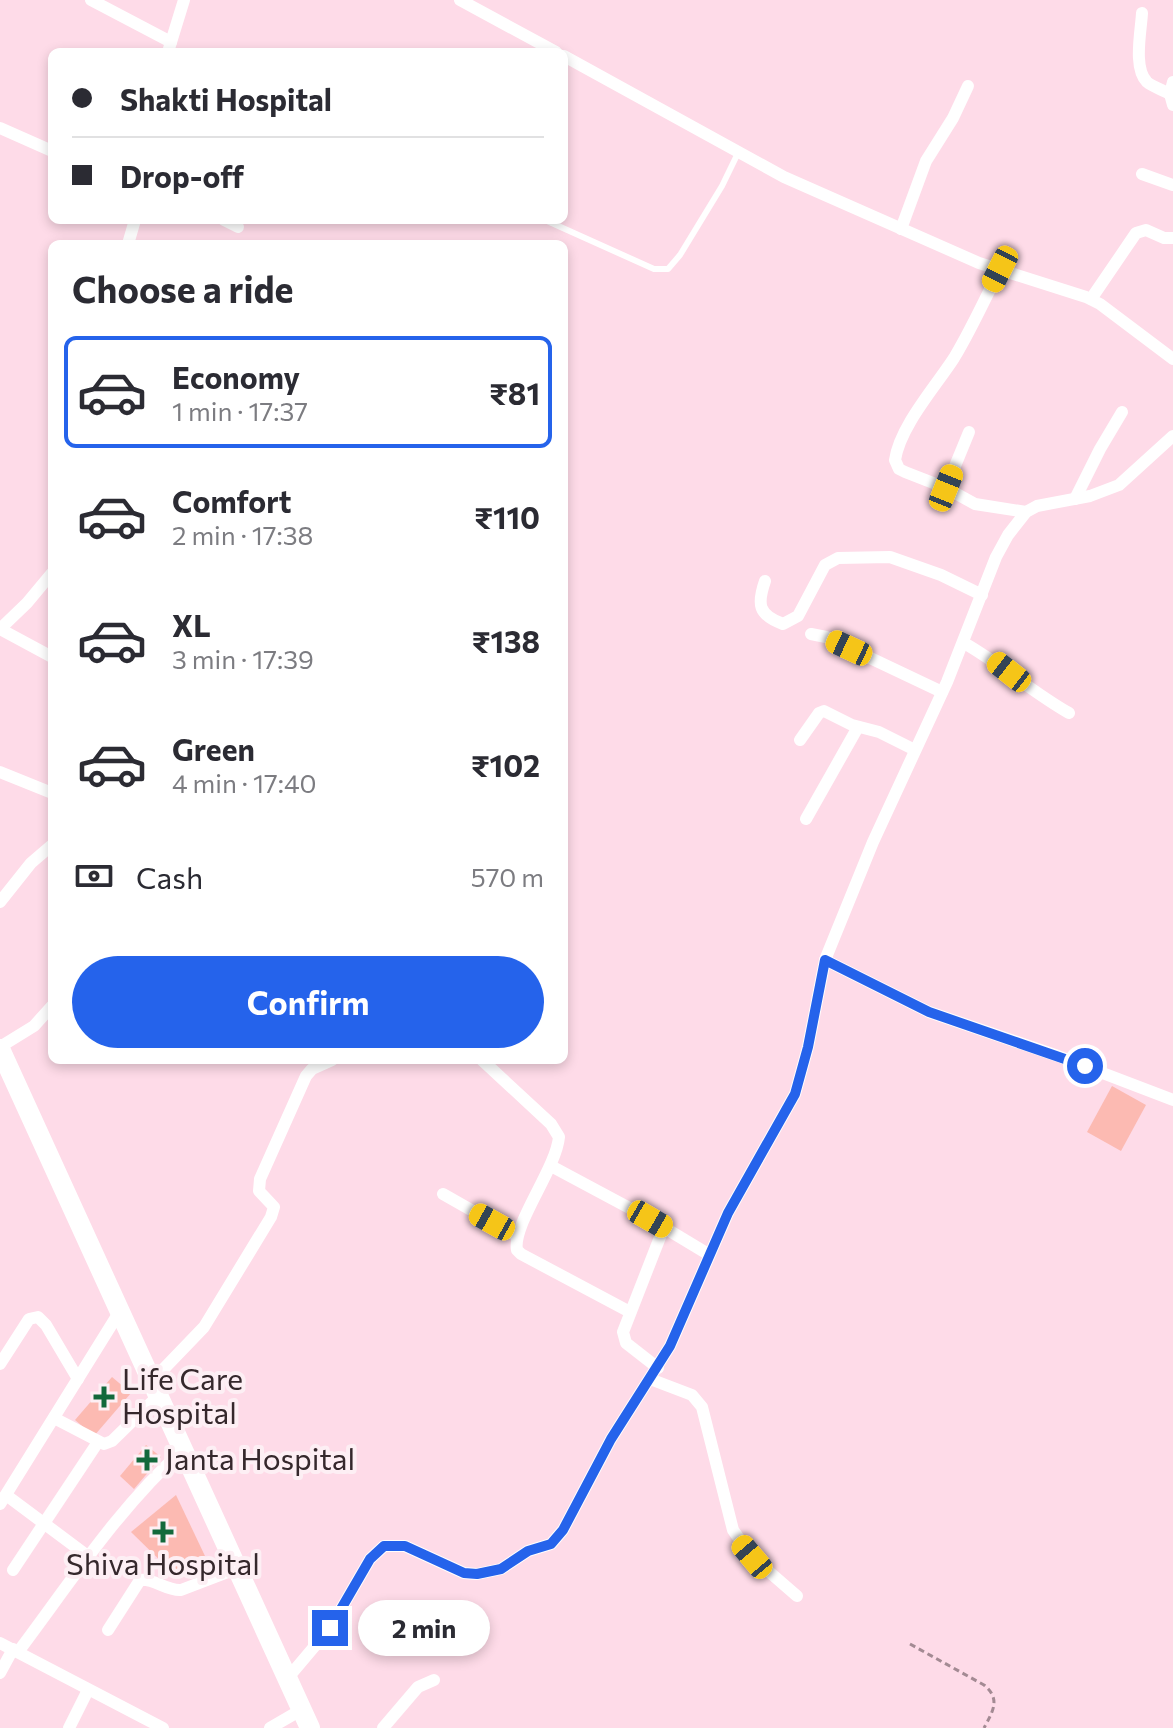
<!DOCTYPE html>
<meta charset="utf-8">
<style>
:root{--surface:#fff;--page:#f2f2f3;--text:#2b2b33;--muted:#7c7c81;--line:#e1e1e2;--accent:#2563eb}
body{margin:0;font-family:Commissioner,sans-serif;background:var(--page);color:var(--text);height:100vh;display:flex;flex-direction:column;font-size:30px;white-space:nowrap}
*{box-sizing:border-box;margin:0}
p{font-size:26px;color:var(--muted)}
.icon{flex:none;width:44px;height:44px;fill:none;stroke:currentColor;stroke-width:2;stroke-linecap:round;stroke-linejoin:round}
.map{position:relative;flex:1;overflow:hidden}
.side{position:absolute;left:48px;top:240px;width:520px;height:824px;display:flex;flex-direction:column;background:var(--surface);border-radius:12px;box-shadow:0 4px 12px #0003}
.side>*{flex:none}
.guide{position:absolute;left:48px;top:48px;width:520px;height:176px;border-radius:12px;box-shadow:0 4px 12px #0003;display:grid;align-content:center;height:176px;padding:0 24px;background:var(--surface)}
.end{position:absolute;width:36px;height:36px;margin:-18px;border:10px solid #2563eb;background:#fff;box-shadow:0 0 0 4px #fff}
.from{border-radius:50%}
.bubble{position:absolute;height:56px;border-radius:28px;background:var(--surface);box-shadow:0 4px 12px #0003;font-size:26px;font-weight:700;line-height:56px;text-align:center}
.car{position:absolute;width:24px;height:48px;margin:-24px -12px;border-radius:10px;box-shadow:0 0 6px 2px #0007;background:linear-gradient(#f5c518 24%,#345 0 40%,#f5c518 0 76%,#345 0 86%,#f5c518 0)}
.guide b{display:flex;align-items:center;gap:28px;height:76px;font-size:30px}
.guide b+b{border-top:2px solid var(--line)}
.guide i{width:20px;height:20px;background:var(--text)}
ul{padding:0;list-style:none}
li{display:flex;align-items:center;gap:24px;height:112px;margin:0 16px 12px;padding:0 8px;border:4px solid transparent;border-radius:12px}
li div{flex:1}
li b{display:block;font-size:30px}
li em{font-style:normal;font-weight:700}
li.on{border-color:var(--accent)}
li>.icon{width:72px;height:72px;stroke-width:1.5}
h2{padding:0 24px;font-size:36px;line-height:96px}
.pay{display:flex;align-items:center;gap:20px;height:88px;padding:0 24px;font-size:30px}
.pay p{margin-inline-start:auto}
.action{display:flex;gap:16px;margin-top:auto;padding:16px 24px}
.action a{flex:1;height:92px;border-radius:48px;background:var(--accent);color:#fff;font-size:32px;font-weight:700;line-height:92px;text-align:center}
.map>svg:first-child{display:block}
.building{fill:#fcbab2}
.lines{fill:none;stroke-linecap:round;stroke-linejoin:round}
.path{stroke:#a38a93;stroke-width:3;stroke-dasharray:6 4;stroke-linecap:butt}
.service{stroke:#fff;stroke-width:6}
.minor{stroke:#fff;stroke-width:12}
.trunk{stroke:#fff;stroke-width:20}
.route{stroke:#2563eb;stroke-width:10}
.poi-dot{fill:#12693b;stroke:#fdeff4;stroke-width:3}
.labels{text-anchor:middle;stroke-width:8;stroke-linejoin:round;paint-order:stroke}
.poi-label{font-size:30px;fill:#35282c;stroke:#fdeff4;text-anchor:start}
</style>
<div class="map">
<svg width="1173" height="1728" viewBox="0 0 1173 1728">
<rect width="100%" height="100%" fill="#fedbe8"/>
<!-- building -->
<g class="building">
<polygon points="1112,1086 1146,1105 1121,1151 1087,1132"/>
<polygon points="112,1377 131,1393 94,1436 75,1420"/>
<polygon points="146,1445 161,1457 134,1489 120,1476"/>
<polygon points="176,1495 205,1556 176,1576 131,1532"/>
</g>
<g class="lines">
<!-- path -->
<path class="path" d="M910,1644L984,1685C1001,1699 993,1711 984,1728"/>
<!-- service -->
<polyline class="service" points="545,220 654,269 668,269 680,255 722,186 738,153"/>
<!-- minor -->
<g class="minor">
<polyline points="91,0 171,42"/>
<polyline points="460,0 556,52"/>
<path d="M1142,13C1141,32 1133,68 1147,82C1153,87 1163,90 1170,94"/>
<polyline points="168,52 184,0"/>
<polyline points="564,56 784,177 979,263 1086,297 1100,304 1173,359"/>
<polyline points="1173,82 1170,94 1173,105"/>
<polyline points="0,128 52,151"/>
<polyline points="1142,174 1173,185"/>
<polyline points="224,220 238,227"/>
<polyline points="901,229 926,161 953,118 968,86"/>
<polyline points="128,244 135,220"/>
<path d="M1000,269C985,299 971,330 954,358C936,386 900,426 895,460L899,469L905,472L946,488L975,504L1026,512"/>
<polyline points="1091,299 1136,233 1146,230 1164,238 1173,238"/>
<polyline points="946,488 969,432"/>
<polyline points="1075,499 1100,449 1122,412"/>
<path d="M765,581C757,604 758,615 783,624L798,616L825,565L838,558L890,557L941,575L982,595"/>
<polyline points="0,629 27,603 52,573"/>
<polyline points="0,629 52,657"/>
<polyline points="811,634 826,637 942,692"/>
<path d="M964,643C1001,664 1032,692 1069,713"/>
<polyline points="800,740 819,713 824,711 852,725 879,732 915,750"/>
<polyline points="0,772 52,793"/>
<polyline points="806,819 858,727"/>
<polyline points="0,902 31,863 52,845"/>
<polyline points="825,960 929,1012 1058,1056 1173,1100"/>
<polyline points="0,1047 34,1026 52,1006"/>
<path d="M482,1060L551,1124L559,1137C556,1169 512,1225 517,1250L521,1254L630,1312"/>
<polyline points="551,1166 650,1219 708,1254"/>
<polyline points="443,1194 517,1236"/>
<polyline points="0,1364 29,1319 38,1317 46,1325 78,1379"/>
<polyline points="658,1368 626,1343 623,1332 664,1227"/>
<polyline points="650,1379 692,1395 702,1407 733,1530 752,1557 797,1596"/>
<polyline points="153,1380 204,1327 271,1217 274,1207 259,1191 260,1179 306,1076 312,1069 332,1060"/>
<polyline points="54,1418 104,1444 112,1441 159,1395"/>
<polyline points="6,1495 89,1557"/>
<polyline points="0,1504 120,1311"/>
<polyline points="13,1570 98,1442"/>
<path d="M108,1630L140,1580C154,1578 166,1591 181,1590L236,1569"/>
<polyline points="0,1643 163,1728"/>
<path d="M18,1652C70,1583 119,1507 184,1449"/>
<polyline points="0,1673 13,1649"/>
<polyline points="287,1679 330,1628 370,1559 384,1546 405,1546 464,1573 477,1574 501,1569 528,1551 551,1544 563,1530 611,1439 670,1346 728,1213 795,1094 808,1047 825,960 873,842 947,682 996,557 1008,535 1026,512 1037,506 1090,496 1119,485 1173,436"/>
<polyline points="69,1728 88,1690"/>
<polyline points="270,1728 301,1710"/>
<polyline points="383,1728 418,1687 434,1680"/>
</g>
<!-- trunk -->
<polyline class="trunk" points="0,1049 310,1728"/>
</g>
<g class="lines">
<!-- route -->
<polyline class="route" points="330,1628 370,1559 384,1546 405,1546 464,1573 477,1574 501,1569 528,1551 551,1544 563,1530 611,1439 670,1346 728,1213 795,1094 808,1047 825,960 929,1012 1085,1066"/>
</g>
<!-- markers -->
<g class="poi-dot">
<path d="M100 1385h8v8h8v8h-8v8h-8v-8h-8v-8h8z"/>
<path d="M143 1448h8v8h8v8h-8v8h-8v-8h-8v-8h8z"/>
<path d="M159 1520h8v8h8v8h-8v8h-8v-8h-8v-8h8z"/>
</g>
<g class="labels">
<!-- poi labels -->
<g class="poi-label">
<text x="122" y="1390">Life Care<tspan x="122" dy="34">Hospital</tspan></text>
<text x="165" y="1470">Janta Hospital</text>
<text x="163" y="1575" text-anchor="middle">Shiva Hospital</text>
</g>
</g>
</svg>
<i class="end from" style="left:1085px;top:1066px"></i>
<i class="end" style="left:330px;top:1628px"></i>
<div class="bubble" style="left:358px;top:1600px;width:132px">2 min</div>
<i class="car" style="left:1000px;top:269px;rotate:207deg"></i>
<i class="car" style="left:946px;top:488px;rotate:22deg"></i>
<i class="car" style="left:849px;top:648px;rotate:295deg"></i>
<i class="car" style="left:1009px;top:672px;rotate:308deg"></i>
<i class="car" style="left:650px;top:1219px;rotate:120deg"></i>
<i class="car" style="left:492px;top:1222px;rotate:299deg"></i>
<i class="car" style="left:752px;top:1557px;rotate:320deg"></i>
<div class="guide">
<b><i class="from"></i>Shakti Hospital</b>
<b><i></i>Drop-off</b>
</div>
<section class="side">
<h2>Choose a ride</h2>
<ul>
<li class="on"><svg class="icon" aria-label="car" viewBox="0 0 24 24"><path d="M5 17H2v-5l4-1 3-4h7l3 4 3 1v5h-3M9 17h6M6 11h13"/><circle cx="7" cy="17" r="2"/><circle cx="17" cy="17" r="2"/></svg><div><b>Economy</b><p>1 min · 17:37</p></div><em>₹81</em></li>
<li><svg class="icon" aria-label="car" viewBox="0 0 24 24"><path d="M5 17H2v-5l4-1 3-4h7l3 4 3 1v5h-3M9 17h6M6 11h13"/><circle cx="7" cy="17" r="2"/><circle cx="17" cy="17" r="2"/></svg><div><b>Comfort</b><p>2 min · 17:38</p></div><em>₹110</em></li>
<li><svg class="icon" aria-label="car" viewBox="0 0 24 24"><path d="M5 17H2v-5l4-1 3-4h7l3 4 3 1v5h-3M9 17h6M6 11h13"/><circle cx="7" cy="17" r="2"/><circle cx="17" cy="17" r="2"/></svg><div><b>XL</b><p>3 min · 17:39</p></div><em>₹138</em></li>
<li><svg class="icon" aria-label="car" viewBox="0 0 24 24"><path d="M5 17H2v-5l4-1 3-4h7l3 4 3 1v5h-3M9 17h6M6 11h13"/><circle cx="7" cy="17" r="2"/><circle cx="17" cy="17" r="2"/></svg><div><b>Green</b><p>4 min · 17:40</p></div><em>₹102</em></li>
</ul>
<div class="pay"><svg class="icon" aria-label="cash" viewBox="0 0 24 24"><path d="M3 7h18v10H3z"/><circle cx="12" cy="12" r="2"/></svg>Cash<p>570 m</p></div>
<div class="action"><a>Confirm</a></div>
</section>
</div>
